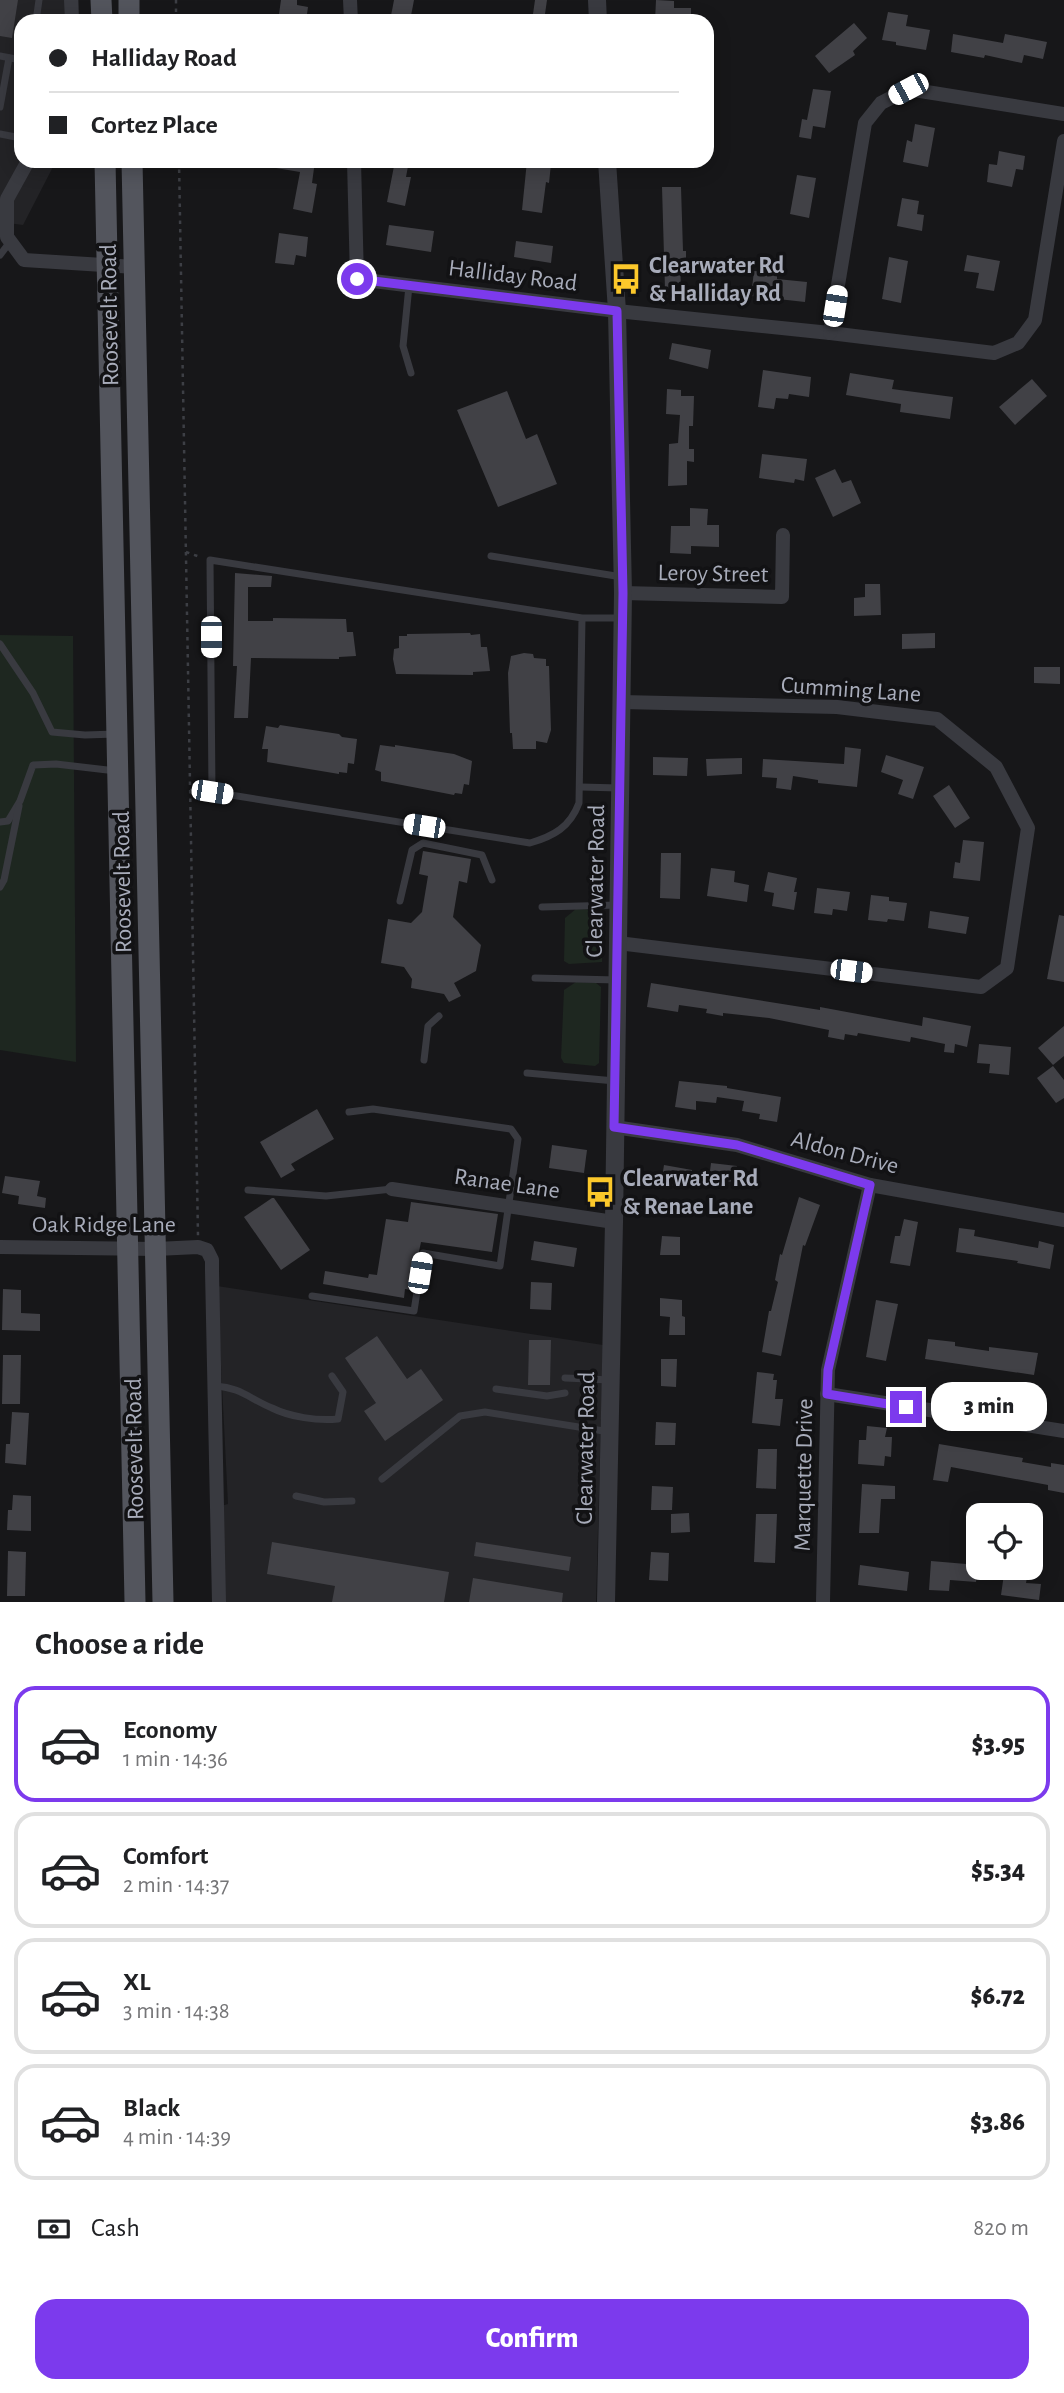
<!DOCTYPE html>
<meta charset="utf-8">
<style>
:root{--surface:#fff;--page:#f6f6f6;--text:#202124;--muted:#757577;--line:#e0e0e0;--accent:#7c3aed}
body{margin:0;font-family:"Alegreya Sans",sans-serif;background:var(--page);color:var(--text);height:100vh;display:flex;flex-direction:column;font-size:26px;white-space:nowrap}
*{box-sizing:border-box;margin:0}
p{font-size:23px;color:var(--muted)}
.icon{flex:none;width:38px;height:38px;fill:none;stroke:currentColor;stroke-width:2;stroke-linecap:round;stroke-linejoin:round}
.map{position:relative;height:1602px;overflow:hidden}
.details{display:flex;flex-direction:column;background:var(--surface);flex:1}
.details>*{flex:none}
.hud{position:absolute;left:14px;top:14px;width:700px;height:154px;border-radius:21px;box-shadow:0 4px 18px #0003;display:grid;align-content:center;height:154px;padding:0 35px;background:var(--surface)}
.controls{position:absolute;left:966px;top:1503px;display:grid;gap:14px}
.controls a{display:grid;place-items:center;width:77px;height:77px;border-radius:14px;background:var(--surface);box-shadow:0 4px 18px #0003;font-size:35px}
.end{position:absolute;width:32px;height:32px;margin:-16px;border:9px solid #7c3aed;background:#fff;box-shadow:0 0 0 4px #fff}
.from{border-radius:50%}
.bubble{position:absolute;height:49px;border-radius:21px;background:var(--surface);box-shadow:0 4px 18px #0003;font-size:23px;font-weight:800;line-height:49px;text-align:center}
.car{position:absolute;width:21px;height:42px;margin:-21px -10px;border-radius:9px;box-shadow:0 0 5px 2px #0007;background:linear-gradient(#fff 24%,#345 0 40%,#fff 0 76%,#345 0 86%,#fff 0)}
.hud b{display:flex;align-items:center;gap:24px;height:66px;font-size:26px}
.hud b+b{border-top:2px solid var(--line)}
.hud i{width:18px;height:18px;background:var(--text)}
ul{padding:0;list-style:none}
li{display:flex;align-items:center;gap:21px;height:116px;margin:0 14px 10px;padding:0 21px;border:4px solid var(--line);border-radius:21px}
li div{flex:1}
li b{display:block;font-size:26px}
li em{font-style:normal;font-weight:800}
li.current{border-color:var(--accent)}
li>.icon{width:63px;height:63px;stroke-width:1.5}
h2{padding:0 35px;font-size:32px;line-height:84px}
.pay{display:flex;align-items:center;gap:18px;height:77px;padding:0 35px;font-size:26px}
.pay p{margin-inline-start:auto}
.button{display:flex;gap:14px;margin-top:auto;padding:14px 35px}
.button a{flex:1;height:80px;border-radius:21px;background:var(--accent);color:#fff;font-size:28px;font-weight:800;line-height:80px;text-align:center}
.map>svg:first-child{display:block}
.built{fill:#232326}
.green{fill:#1e2720}
.building{fill:#414146}
.lines{fill:none;stroke-linecap:round;stroke-linejoin:round}
.path{stroke:#3d3f45;stroke-width:2.5;stroke-dasharray:3.5 5;stroke-linecap:butt}
.service{stroke:#393a40;stroke-width:7}
.minor{stroke:#393a40;stroke-width:14}
.tertiary{stroke:#393a40;stroke-width:18}
.primary{stroke:#53555d;stroke-width:21}
.route{stroke:#7c3aed;stroke-width:9}
.labels{text-anchor:middle;stroke-width:7;stroke-linejoin:round;paint-order:stroke}
.poi-label{font-size:24px;font-weight:bold;fill:#a8acba;stroke:#121214;text-anchor:start}
.street-label{font-size:24px;fill:#a8acba;stroke:#121214}
</style>
<div class="map">
<svg width="1064" height="1602" viewBox="0 0 1064 1602">
<rect width="100%" height="100%" fill="#171719"/>
<!-- built -->
<g class="built">
<polygon points="0,0 79,0 79,21 21,21 21,161 56,161 23,225 0,222"/>
<polygon points="217,1286 603,1345 596,1602 213,1602 211,1509 228,1504"/>
</g>
<!-- green -->
<g class="green">
<polygon points="0,635 73,636 76,1062 0,1050"/>
<polygon points="576,909 600,910 602,912 602,962 569,964 564,961 565,918"/>
<polygon points="576,982 596,983 601,987 599,1063 595,1066 564,1063 561,1058 564,990"/>
</g>
<!-- building -->
<g class="building">
<polygon points="0,0 18,0 12,38 0,36"/>
<polygon points="281,0 297,0 297,5 308,7 306,21 278,21"/>
<polygon points="394,0 414,0 410,21 390,21"/>
<polygon points="535,0 547,0 544,21 532,21"/>
<polygon points="656,0 674,1 674,8 691,8 691,21 655,21"/>
<polygon points="888,12 908,15 906,26 930,30 926,50 896,45 896,42 882,40"/>
<polygon points="854,23 867,38 853,51 855,55 829,73 815,56"/>
<polygon points="953,34 1003,43 1005,34 1047,42 1043,59 1024,55 1022,63 985,55 984,58 951,52"/>
<polygon points="813,89 831,91 825,128 813,126 811,139 799,137 802,119 807,120"/>
<polygon points="915,124 935,128 928,167 903,162 907,140 912,142"/>
<polygon points="999,151 1025,156 1023,170 1016,169 1012,187 987,182 989,164 997,165"/>
<polygon points="271,161 315,161 312,183 317,184 312,213 293,209 300,172 270,167"/>
<polygon points="395,161 409,161 406,177 411,177 405,206 387,202"/>
<polygon points="527,161 551,164 549,183 546,182 542,213 522,210"/>
<polygon points="797,175 816,178 809,218 790,214"/>
<polygon points="662,187 681,187 683,251 686,251 686,261 680,262 681,289 665,289"/>
<polygon points="902,198 919,201 917,214 924,215 922,231 897,226"/>
<polygon points="389,225 434,231 431,252 386,245"/>
<polygon points="279,233 308,237 306,257 296,255 294,265 275,263"/>
<polygon points="516,241 553,246 551,263 514,257"/>
<polygon points="967,255 1000,261 994,291 976,288 979,273 964,271"/>
<polygon points="889,257 908,261 901,303 882,299"/>
<polygon points="754,271 777,273 777,279 807,282 805,302 751,296"/>
<polygon points="672,343 711,350 708,369 669,359"/>
<polygon points="763,370 811,377 809,397 789,394 788,399 776,398 774,409 758,407"/>
<polygon points="850,373 894,380 892,389 953,397 950,419 900,412 901,404 846,395"/>
<polygon points="1032,379 1047,396 1015,425 999,407"/>
<polygon points="667,389 681,390 681,396 694,396 693,426 689,426 689,449 694,449 694,462 687,461 687,485 668,486 669,444 678,443 680,415 666,414"/>
<polygon points="507,391 526,439 537,434 557,484 498,507 457,410"/>
<polygon points="762,454 807,459 804,481 795,479 794,483 759,478"/>
<polygon points="835,469 842,483 851,480 861,503 833,517 815,478"/>
<polygon points="690,508 708,509 707,525 719,525 719,547 691,546 691,554 670,553 671,526 690,526"/>
<polygon points="235,573 272,576 271,587 248,587 248,621 273,621 273,618 346,619 347,632 353,632 356,656 339,657 339,659 251,658 248,718 234,718 237,666 233,666"/>
<polygon points="865,584 880,584 881,615 854,616 854,598 865,597"/>
<polygon points="470,633 471,635 480,634 481,647 487,647 490,671 473,672 473,675 396,674 393,659 394,649 399,648 399,636 407,636 407,634"/>
<polygon points="935,633 935,648 902,649 902,634"/>
<polygon points="524,653 533,654 534,658 546,659 546,666 549,666 551,730 547,743 536,741 536,749 513,749 512,733 510,733 508,673 511,656"/>
<polygon points="1034,667 1060,667 1060,684 1034,683"/>
<polygon points="280,725 339,734 342,737 357,739 354,764 348,763 347,773 339,772 339,774 267,762 268,749 262,749 266,726 278,728"/>
<polygon points="380,745 395,747 395,745 454,754 472,761 469,785 464,784 462,794 455,793 454,795 381,781 381,772 375,770"/>
<polygon points="845,747 861,749 857,787 818,783 818,780 793,776 791,790 776,788 777,778 762,777 763,759 844,764"/>
<polygon points="886,755 924,767 913,799 898,794 903,780 881,772"/>
<polygon points="653,757 688,758 687,776 653,775"/>
<polygon points="742,758 742,774 707,776 706,759"/>
<polygon points="949,785 970,818 955,828 933,796"/>
<polygon points="963,840 984,842 980,881 953,878 955,862 960,863"/>
<polygon points="423,851 471,859 467,883 459,881 453,917 481,945 476,971 454,983 461,996 449,1002 444,994 411,988 412,979 404,967 381,963 388,919 411,923 422,912 428,876 419,874"/>
<polygon points="661,853 681,853 680,899 660,898"/>
<polygon points="711,868 735,871 734,882 749,885 747,902 707,896"/>
<polygon points="768,872 797,878 794,892 797,892 794,910 772,906 774,893 764,891"/>
<polygon points="817,888 850,892 847,911 833,909 832,915 814,913"/>
<polygon points="871,895 889,897 889,901 907,903 904,921 888,919 887,922 868,920"/>
<polygon points="930,911 969,917 966,934 928,928"/>
<polygon points="1059,915 1064,916 1064,982 1047,979"/>
<polygon points="651,983 820,1010 820,1007 922,1026 923,1017 971,1026 967,1047 955,1044 954,1053 944,1052 945,1044 911,1037 910,1042 858,1033 857,1036 845,1034 844,1040 828,1037 829,1030 769,1018 723,1013 723,1016 706,1013 707,1009 679,1005 678,1012 647,1007"/>
<polygon points="1064,1026 1064,1056 1053,1065 1038,1048"/>
<polygon points="979,1044 1011,1047 1009,1075 989,1073 990,1064 977,1063"/>
<polygon points="1053,1066 1064,1080 1064,1098 1056,1103 1037,1078"/>
<polygon points="679,1081 727,1086 727,1088 781,1097 777,1122 759,1119 760,1114 742,1111 744,1101 717,1097 716,1103 696,1101 696,1110 675,1107"/>
<polygon points="317,1109 334,1139 291,1164 295,1170 281,1178 260,1142"/>
<polygon points="552,1145 587,1150 584,1173 549,1168"/>
<polygon points="711,1163 737,1166 734,1182 709,1179"/>
<polygon points="664,1165 692,1170 689,1188 661,1184"/>
<polygon points="5,1176 40,1181 37,1196 46,1198 45,1208 18,1204 19,1196 2,1193"/>
<polygon points="799,1197 820,1205 805,1246 803,1245 781,1356 762,1352 769,1311 771,1311 778,1282 775,1280 780,1254 782,1255"/>
<polygon points="272,1198 274,1198 310,1250 281,1270 244,1217"/>
<polygon points="411,1202 498,1214 492,1252 421,1242 411,1290 405,1289 404,1298 323,1284 325,1271 368,1278 369,1274 377,1275 386,1219 408,1222"/>
<polygon points="904,1219 918,1222 910,1266 890,1263 895,1236 900,1236"/>
<polygon points="959,1228 975,1230 974,1236 1038,1248 1039,1241 1054,1245 1050,1269 1017,1263 1018,1261 956,1252"/>
<polygon points="662,1236 680,1237 680,1255 660,1255"/>
<polygon points="534,1241 577,1248 574,1267 531,1260"/>
<polygon points="531,1282 552,1283 551,1310 530,1309"/>
<polygon points="3,1289 21,1290 21,1313 40,1314 40,1331 2,1330"/>
<polygon points="660,1298 682,1300 682,1316 685,1317 685,1335 669,1335 670,1317 660,1316"/>
<polygon points="876,1300 898,1304 886,1361 866,1357"/>
<polygon points="377,1336 407,1379 421,1369 443,1400 385,1441 364,1411 376,1403 345,1358"/>
<polygon points="928,1339 955,1342 955,1346 989,1351 989,1347 1038,1353 1034,1375 925,1359"/>
<polygon points="529,1340 551,1340 550,1385 528,1385"/>
<polygon points="3,1355 21,1355 20,1404 2,1404"/>
<polygon points="661,1359 677,1359 676,1387 661,1386"/>
<polygon points="757,1372 774,1374 773,1380 777,1380 775,1399 783,1399 780,1426 752,1423"/>
<polygon points="12,1412 29,1413 26,1465 5,1463 6,1444 10,1444"/>
<polygon points="656,1422 676,1423 675,1445 655,1445"/>
<polygon points="867,1426 887,1428 885,1437 892,1437 891,1457 885,1456 884,1466 858,1464 859,1440 866,1440"/>
<polygon points="939,1444 1023,1458 1022,1462 1051,1467 1051,1463 1064,1465 1064,1493 1048,1490 1048,1485 951,1467 948,1482 933,1480"/>
<polygon points="758,1449 777,1449 776,1489 756,1488"/>
<polygon points="862,1484 895,1486 895,1499 881,1499 879,1533 859,1533"/>
<polygon points="652,1486 673,1487 672,1510 651,1510"/>
<polygon points="13,1495 31,1496 31,1531 7,1530 8,1510 12,1510"/>
<polygon points="689,1513 690,1532 671,1533 671,1514"/>
<polygon points="756,1514 777,1514 775,1563 754,1562"/>
<polygon points="272,1542 449,1572 444,1602 332,1602 335,1586 267,1574"/>
<polygon points="476,1542 571,1557 569,1571 474,1556"/>
<polygon points="8,1551 26,1552 25,1596 7,1596"/>
<polygon points="651,1552 669,1553 668,1581 649,1580"/>
<polygon points="931,1561 978,1565 976,1582 950,1580 949,1591 929,1590"/>
<polygon points="860,1565 909,1572 907,1591 858,1585"/>
<polygon points="1004,1574 1027,1577 1026,1583 1041,1584 1039,1600 1001,1595"/>
<polygon points="473,1578 563,1593 562,1602 469,1602"/>
</g>
<g class="lines">
<!-- path -->
<g class="path">
<polyline points="176,0 176,21"/>
<polyline points="179,161 198,1236"/>
<polyline points="186,552 200,557"/>
<polyline points="190,790 204,791"/>
</g>
<!-- service -->
<g class="service">
<polyline points="36,21 39,0"/>
<polyline points="0,56 21,60"/>
<polyline points="0,107 9,58"/>
<polyline points="0,134 21,138"/>
<polyline points="0,255 10,242"/>
<polyline points="409,286 403,346 411,373"/>
<polyline points="491,556 622,577"/>
<path d="M582,618L579,803C570,827 554,836 530,843L212,792L210,560L582,618H622"/>
<polyline points="0,644 33,693 52,732 85,735 116,734"/>
<polyline points="581,787 619,788"/>
<polyline points="0,822 8,821 20,801 33,765 56,764 116,771"/>
<polyline points="0,887 4,880 19,806"/>
<polyline points="400,901 412,850 423,843 482,855 492,880"/>
<polyline points="542,907 618,905"/>
<polyline points="535,978 617,980"/>
<polyline points="424,1060 428,1026 439,1016"/>
<polyline points="527,1073 615,1081"/>
<polyline points="248,1190 326,1196 392,1189"/>
<polyline points="312,1296 414,1311 423,1253 500,1266 518,1139 511,1129 373,1109 349,1112"/>
<polyline points="565,1378 611,1380"/>
<path d="M215,1386C242,1388 248,1398 272,1408C290,1417 317,1421 338,1419L343,1392L332,1376"/>
<polyline points="496,1389 547,1396 565,1393"/>
<polyline points="382,1479 460,1416 485,1412 610,1432"/>
<polyline points="296,1496 324,1502 352,1501"/>
</g>
<!-- minor -->
<g class="minor">
<polyline points="71,0 72,21"/>
<polyline points="350,0 351,21"/>
<polyline points="28,161 7,199 7,237 24,260 135,267"/>
<polyline points="354,161 357,279 617,311 830,333 994,353 1018,343 1035,320 1064,141"/>
<polyline points="830,333 865,123 881,103 908,89 1064,114"/>
<polyline points="623,593 782,597 783,535"/>
<polyline points="618,943 981,987 1007,968 1028,828 996,767 937,719 837,707 622,702"/>
<polyline points="614,1127 737,1145 870,1185 1064,1220"/>
<polyline points="392,1189 614,1222"/>
<polyline points="0,1247 156,1249 198,1247 207,1250 212,1260 212,1271 219,1602"/>
<polyline points="827,1394 1064,1431"/>
<polyline points="823,1602 828,1370 870,1185"/>
</g>
<!-- tertiary -->
<g class="tertiary">
<polyline points="597,0 598,21"/>
<polyline points="606,1602 614,1222 623,593 617,311 607,161"/>
</g>
<!-- primary -->
<g class="primary">
<polyline points="101,0 102,21"/>
<polyline points="129,0 129,21"/>
<polyline points="105,161 135,1602"/>
<polyline points="132,161 163,1602"/>
</g>
</g>
<g class="lines">
<!-- route -->
<polyline class="route" points="357,279 617,311 623,593 614,1127 737,1145 870,1185 828,1370 827,1394 906,1407"/>
</g>
<!-- icons -->
<defs>
<symbol id="bus-bare" viewBox="-9 -9 18 18"><path d="M-5-6H5V4H4V6H2V4H-2V6H-4V4H-5ZM-3.5-4V0h7V-4ZM-3.5 1.2v1.5H-2V1.2ZM2 1.2v1.5H3.5V1.2Z" fill="#fcc82b" stroke="#121214" stroke-width="2.5" paint-order="stroke"/></symbol>
</defs>
<g fill-rule="evenodd">
<use href="#bus-bare" x="604" y="257" width="44" height="44"/>
<use href="#bus-bare" x="578" y="1170" width="44" height="44"/>
</g>
<g class="labels">
<!-- poi labels -->
<g class="poi-label">
<text x="649" y="273">Clearwater Rd<tspan x="649" dy="28">&amp; Halliday Rd</tspan></text>
<text x="623" y="1186">Clearwater Rd<tspan x="623" dy="28">&amp; Renae Lane</tspan></text>
</g>
<!-- street labels -->
<g class="street-label">
<text transform="translate(513 275) rotate(7)" y="8">Halliday Road</text>
<text transform="translate(109 315) rotate(-91)" y="8">Roosevelt Road</text>
<text transform="translate(713 573) rotate(1)" y="8">Leroy Street</text>
<text transform="translate(851 689) rotate(4)" y="8">Cumming Lane</text>
<text transform="translate(595 881) rotate(-89)" y="8">Clearwater Road</text>
<text transform="translate(122 882) rotate(-91)" y="8">Roosevelt Road</text>
<text transform="translate(845 1152) rotate(15)" y="8">Aldon Drive</text>
<text transform="translate(507 1183) rotate(8)" y="8">Ranae Lane</text>
<text x="104" y="1232">Oak Ridge Lane</text>
<text transform="translate(585 1448) rotate(-89)" y="8">Clearwater Road</text>
<text transform="translate(134 1449) rotate(-91)" y="8">Roosevelt Road</text>
<text transform="translate(803 1475) rotate(-89)" y="8">Marquette Drive</text>
</g>
</g>
</svg>
<div class="controls">
<a><svg class="icon" aria-label="locate" viewBox="0 0 24 24"><circle cx="12" cy="12" r="6"/><path d="M12 2v4M12 18v4M2 12h4M18 12h4"/></svg></a>
</div>
<i class="end from" style="left:357px;top:279px"></i>
<i class="end" style="left:906px;top:1407px"></i>
<div class="bubble" style="left:931px;top:1382px;width:116px">3 min</div>
<i class="car" style="left:908px;top:89px;rotate:242deg"></i>
<i class="car" style="left:835px;top:306px;rotate:9deg"></i>
<i class="car" style="left:211px;top:637px;rotate:180deg"></i>
<i class="car" style="left:212px;top:792px;rotate:99deg"></i>
<i class="car" style="left:424px;top:826px;rotate:279deg"></i>
<i class="car" style="left:851px;top:971px;rotate:97deg"></i>
<i class="car" style="left:420px;top:1273px;rotate:9deg"></i>
<div class="hud">
<b><i class="from"></i>Halliday Road</b>
<b><i></i>Cortez Place</b>
</div>
</div>
<section class="details">
<h2>Choose a ride</h2>
<ul>
<li class="current"><svg class="icon" aria-label="car" viewBox="0 0 24 24"><path d="M5 17H2v-5l4-1 3-4h7l3 4 3 1v5h-3M9 17h6M6 11h13"/><circle cx="7" cy="17" r="2"/><circle cx="17" cy="17" r="2"/></svg><div><b>Economy</b><p>1 min · 14:36</p></div><em>$3.95</em></li>
<li><svg class="icon" aria-label="car" viewBox="0 0 24 24"><path d="M5 17H2v-5l4-1 3-4h7l3 4 3 1v5h-3M9 17h6M6 11h13"/><circle cx="7" cy="17" r="2"/><circle cx="17" cy="17" r="2"/></svg><div><b>Comfort</b><p>2 min · 14:37</p></div><em>$5.34</em></li>
<li><svg class="icon" aria-label="car" viewBox="0 0 24 24"><path d="M5 17H2v-5l4-1 3-4h7l3 4 3 1v5h-3M9 17h6M6 11h13"/><circle cx="7" cy="17" r="2"/><circle cx="17" cy="17" r="2"/></svg><div><b>XL</b><p>3 min · 14:38</p></div><em>$6.72</em></li>
<li><svg class="icon" aria-label="car" viewBox="0 0 24 24"><path d="M5 17H2v-5l4-1 3-4h7l3 4 3 1v5h-3M9 17h6M6 11h13"/><circle cx="7" cy="17" r="2"/><circle cx="17" cy="17" r="2"/></svg><div><b>Black</b><p>4 min · 14:39</p></div><em>$3.86</em></li>
</ul>
<div class="pay"><svg class="icon" aria-label="cash" viewBox="0 0 24 24"><path d="M3 7h18v10H3z"/><circle cx="12" cy="12" r="2"/></svg>Cash<p>820 m</p></div>
<div class="button"><a>Confirm</a></div>
</section>
